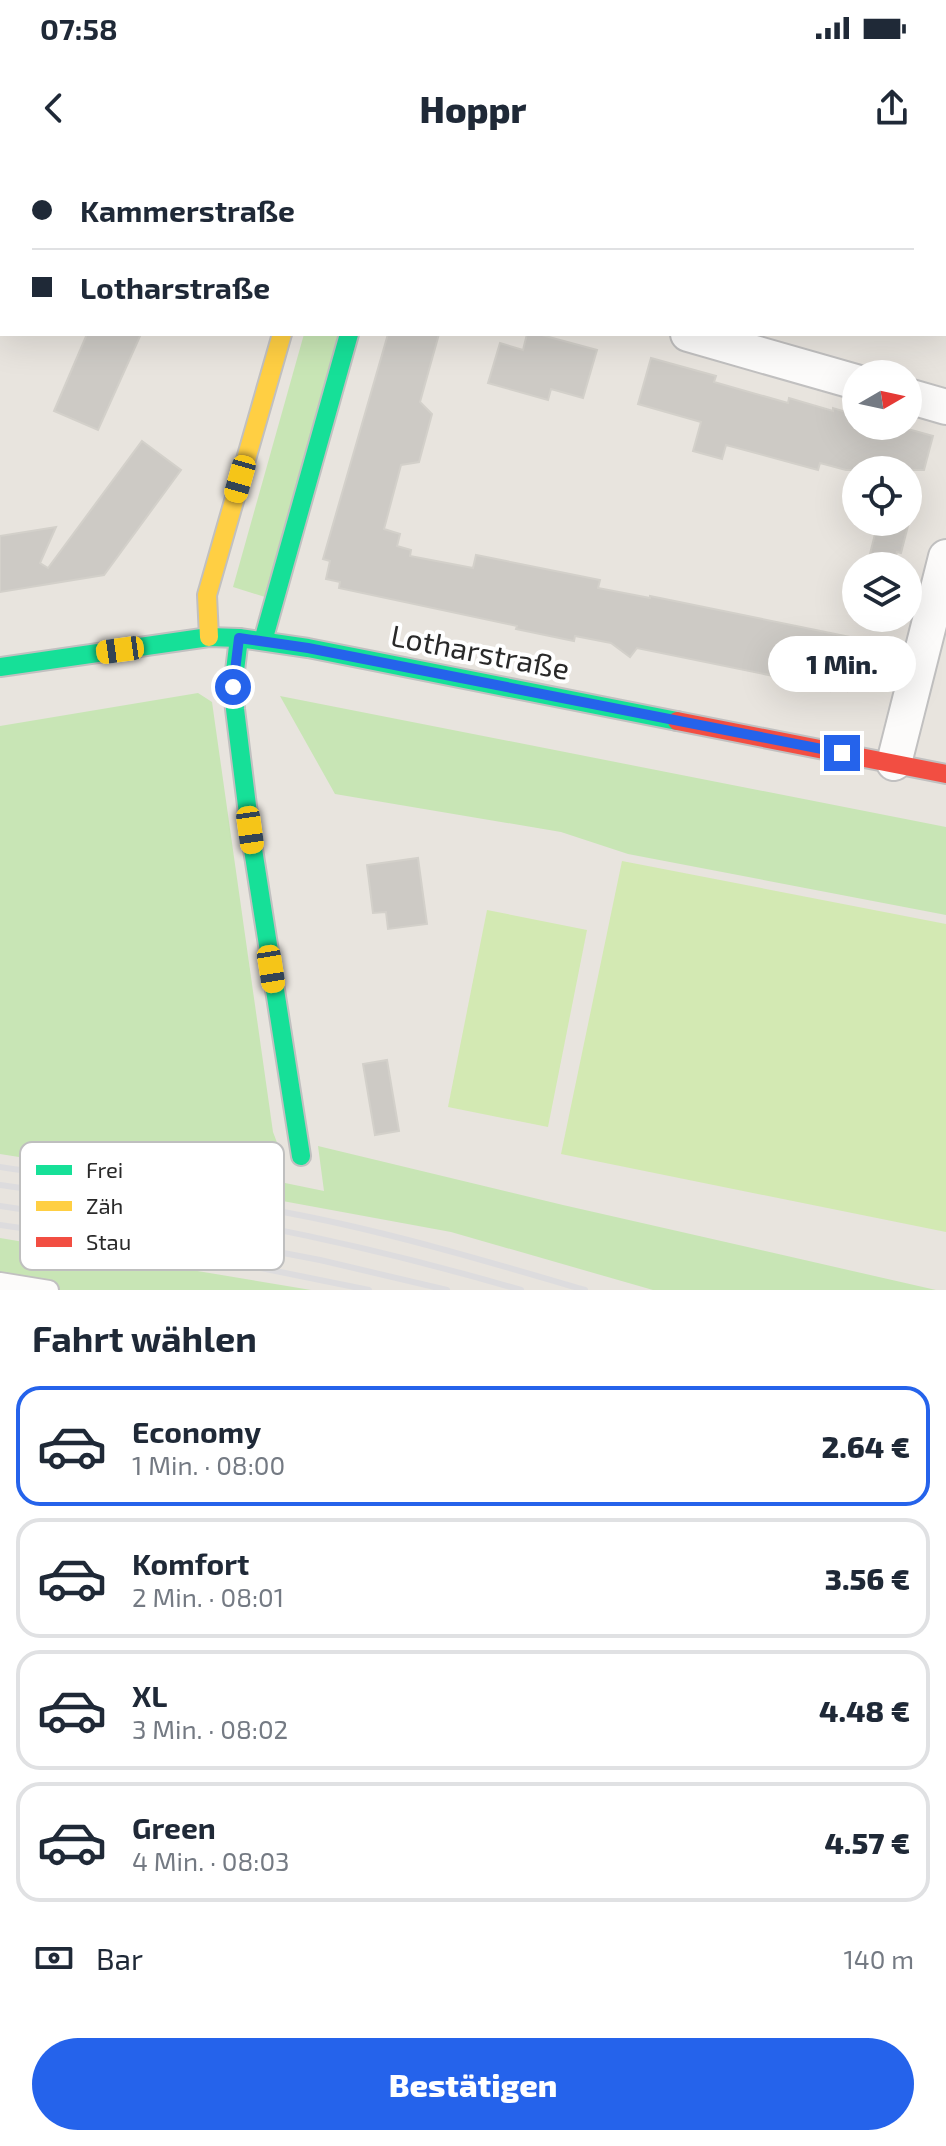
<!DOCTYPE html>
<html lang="de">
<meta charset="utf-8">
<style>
:root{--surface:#fff;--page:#f2f2f3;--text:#1f2937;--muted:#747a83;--line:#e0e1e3;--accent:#2563eb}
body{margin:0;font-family:"Exo 2",sans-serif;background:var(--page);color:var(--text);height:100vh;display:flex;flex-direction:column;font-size:30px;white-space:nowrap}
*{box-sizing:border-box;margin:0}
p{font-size:26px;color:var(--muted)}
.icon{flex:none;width:44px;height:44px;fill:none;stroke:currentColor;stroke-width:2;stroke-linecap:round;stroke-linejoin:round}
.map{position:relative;height:1130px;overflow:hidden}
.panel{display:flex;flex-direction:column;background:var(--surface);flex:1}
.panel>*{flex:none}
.hud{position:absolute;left:0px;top:0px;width:946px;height:176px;box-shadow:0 8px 32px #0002;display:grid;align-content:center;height:176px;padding:0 32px;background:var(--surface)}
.needle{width:52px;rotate:81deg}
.buttons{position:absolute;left:842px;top:200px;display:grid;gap:16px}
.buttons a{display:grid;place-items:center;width:80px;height:80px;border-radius:50%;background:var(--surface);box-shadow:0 8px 32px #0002;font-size:40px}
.end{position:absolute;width:36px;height:36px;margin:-18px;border:10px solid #2563eb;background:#fff;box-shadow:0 0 0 4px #fff}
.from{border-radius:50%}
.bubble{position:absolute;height:56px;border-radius:28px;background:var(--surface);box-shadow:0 8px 32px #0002;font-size:26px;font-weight:800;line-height:56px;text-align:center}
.car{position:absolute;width:24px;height:48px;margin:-24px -12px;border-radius:10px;box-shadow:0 0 6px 2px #0007;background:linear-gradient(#f5c518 24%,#345 0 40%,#f5c518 0 76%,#345 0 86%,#f5c518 0)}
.hud b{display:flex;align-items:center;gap:28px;height:76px;font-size:30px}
.hud b+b{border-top:2px solid var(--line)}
.hud i{width:20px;height:20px;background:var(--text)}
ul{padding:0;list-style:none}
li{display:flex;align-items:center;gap:24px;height:120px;margin:0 16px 12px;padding:0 16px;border:4px solid var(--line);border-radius:24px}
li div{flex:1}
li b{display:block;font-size:30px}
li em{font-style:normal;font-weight:800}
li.selected{border-color:var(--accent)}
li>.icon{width:72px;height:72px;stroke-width:1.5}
h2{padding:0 32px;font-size:36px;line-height:96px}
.pay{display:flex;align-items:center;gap:20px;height:88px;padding:0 32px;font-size:30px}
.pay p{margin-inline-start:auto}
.action{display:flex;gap:16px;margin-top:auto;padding:16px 32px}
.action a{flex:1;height:92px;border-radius:48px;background:var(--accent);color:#fff;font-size:32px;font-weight:800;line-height:92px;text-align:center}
.status{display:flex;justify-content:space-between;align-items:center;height:56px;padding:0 40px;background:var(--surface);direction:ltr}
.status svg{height:22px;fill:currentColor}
header{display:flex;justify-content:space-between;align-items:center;height:104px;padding:0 32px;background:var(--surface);font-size:36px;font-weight:800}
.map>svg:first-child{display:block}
.green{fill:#c8e5b5}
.pitch{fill:#d3e9b3}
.building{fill:#cdcac5;stroke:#d3d0ca;stroke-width:2}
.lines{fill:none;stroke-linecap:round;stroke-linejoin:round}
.lane-casing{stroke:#c1c0c0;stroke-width:22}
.street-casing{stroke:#c1c0c0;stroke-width:38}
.fast-casing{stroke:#c1c0c0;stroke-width:22}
.slow-casing{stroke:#c1c0c0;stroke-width:22}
.jam-casing{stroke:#c1c0c0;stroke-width:22}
.lane{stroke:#fcfbfa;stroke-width:18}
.street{stroke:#fcfbfa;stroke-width:34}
.fast{stroke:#16e098;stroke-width:18}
.slow{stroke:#ffcf43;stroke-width:18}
.jam{stroke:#f24e42;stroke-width:18}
.rail{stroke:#dddcde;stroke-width:6}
.route{stroke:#2563eb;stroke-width:10}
.labels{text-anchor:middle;stroke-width:8;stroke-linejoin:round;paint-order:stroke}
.street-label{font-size:30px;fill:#292929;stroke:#fff}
.key{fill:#fff;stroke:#bfbfbf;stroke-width:2}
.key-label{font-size:22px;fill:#292929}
</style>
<div class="status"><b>07:58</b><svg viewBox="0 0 49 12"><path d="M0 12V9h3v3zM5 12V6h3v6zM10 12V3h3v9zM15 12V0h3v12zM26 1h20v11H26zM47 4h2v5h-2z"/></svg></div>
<header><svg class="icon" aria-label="back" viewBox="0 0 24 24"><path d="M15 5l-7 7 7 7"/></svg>Hoppr<svg class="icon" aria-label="share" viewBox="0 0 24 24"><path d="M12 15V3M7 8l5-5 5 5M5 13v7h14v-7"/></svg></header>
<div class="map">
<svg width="946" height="1130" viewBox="0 0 946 1130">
<rect width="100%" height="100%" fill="#e8e4de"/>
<!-- green -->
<g class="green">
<polygon points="304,174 338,174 265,437 233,427"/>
<polygon points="198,533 212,542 273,972 284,1001 285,1023 324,1031 318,986 563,1045 936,1130 653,1130 451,1072 184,1023 0,994 0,566"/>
<polygon points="280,536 946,667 946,755 628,694 561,672 335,634"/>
<polygon points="0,1078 311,1130 0,1130"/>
</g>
<!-- pitch -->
<g class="pitch">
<polygon points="622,701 946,764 946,1072 561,994"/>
<polygon points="487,750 587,770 548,967 448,947"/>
</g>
<!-- building -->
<g class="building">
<polygon points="87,174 141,174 98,270 54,251"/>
<polygon points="388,174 439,174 420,242 432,254 419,302 401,305 384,369 400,374 397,386 411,390 410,396 473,408 476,395 600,420 598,428 650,438 650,436 865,480 857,520 850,519 847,531 831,528 830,531 792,523 793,520 637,488 630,497 611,483 575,476 574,481 516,469 517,466 339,428 340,422 326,419 330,401 323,399"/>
<polygon points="527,174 538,174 597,190 583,238 551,229 548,240 488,223 500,183 523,190"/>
<polygon points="651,198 716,216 714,222 788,243 789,238 833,251 833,248 856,255 856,266 897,266 933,276 924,310 846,310 820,303 818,310 726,285 722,299 693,291 701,262 638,244"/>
<polygon points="142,281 181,310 104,415 0,432 0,376 56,367 40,403 48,408"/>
<polygon points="878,362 909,362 901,393 897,392 893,406 867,406"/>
<polygon points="418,698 427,764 388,769 386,752 373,753 367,705"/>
<polygon points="387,900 399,971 375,975 363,904"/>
</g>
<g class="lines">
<defs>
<polyline id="lane" points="0,1122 49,1130"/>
<g id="street">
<polyline points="688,174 856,222"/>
<polyline points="908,236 946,247"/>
<polyline points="894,603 946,397"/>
</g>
<g id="fast">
<polyline points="331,0 331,2"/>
<polyline points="397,2 398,0"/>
<polyline points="239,478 233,527 235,549 250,670 301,996"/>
<polyline points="263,481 349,174"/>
<polyline points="0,507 209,477 239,478 308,488 677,561"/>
</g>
<polyline id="slow" points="209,477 207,435 282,174"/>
<polyline id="jam" points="677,561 946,614"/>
</defs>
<!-- lane casing -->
<use href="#lane" class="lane-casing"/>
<!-- street casing -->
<use href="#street" class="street-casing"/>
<!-- fast casing -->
<use href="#fast" class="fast-casing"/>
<!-- slow casing -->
<use href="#slow" class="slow-casing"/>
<!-- jam casing -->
<use href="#jam" class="jam-casing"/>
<!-- lane -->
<use href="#lane" class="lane"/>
<!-- street -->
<use href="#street" class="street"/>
<!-- fast -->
<use href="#fast" class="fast"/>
<!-- slow -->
<use href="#slow" class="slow"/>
<!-- jam -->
<use href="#jam" class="jam"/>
<!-- rail -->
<g class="rail">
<path d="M0,1007C105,1023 210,1037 314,1058C406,1077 496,1104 585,1130"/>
<path d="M0,1025C58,1033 117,1041 175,1051C292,1070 408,1097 521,1130"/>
<polyline points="0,1046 174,1072 320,1100 447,1130"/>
<polyline points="0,1065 172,1090 369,1130"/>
</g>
</g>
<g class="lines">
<!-- route -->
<polyline class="route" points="233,527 239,478 308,488 842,593"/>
</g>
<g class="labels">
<!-- street labels -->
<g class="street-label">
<text transform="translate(480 493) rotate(11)" y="10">Lotharstraße</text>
</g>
</g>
<!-- legend -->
<rect x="20" y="982" width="264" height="128" rx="12" class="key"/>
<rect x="36" y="1005" width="36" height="10" fill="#16e098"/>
<rect x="36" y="1041" width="36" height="10" fill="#ffcf43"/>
<rect x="36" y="1077" width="36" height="10" fill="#f24e42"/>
<g class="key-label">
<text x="86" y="1018">Frei</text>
<text x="86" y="1054">Zäh</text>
<text x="86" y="1090">Stau</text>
</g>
</svg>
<div class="buttons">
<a><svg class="needle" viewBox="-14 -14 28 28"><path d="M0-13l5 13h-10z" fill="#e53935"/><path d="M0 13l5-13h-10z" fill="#747a83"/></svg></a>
<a><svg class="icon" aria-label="locate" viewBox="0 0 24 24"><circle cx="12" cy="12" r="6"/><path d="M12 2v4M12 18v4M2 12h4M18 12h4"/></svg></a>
<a><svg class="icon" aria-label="layers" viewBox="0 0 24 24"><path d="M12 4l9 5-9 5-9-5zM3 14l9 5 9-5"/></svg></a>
</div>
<i class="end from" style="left:233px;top:527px"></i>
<i class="end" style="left:842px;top:593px"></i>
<div class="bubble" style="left:768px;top:476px;width:148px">1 Min.</div>
<i class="car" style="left:240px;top:319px;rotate:196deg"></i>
<i class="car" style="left:120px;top:490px;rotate:262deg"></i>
<i class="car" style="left:250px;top:670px;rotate:172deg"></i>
<i class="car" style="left:271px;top:809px;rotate:171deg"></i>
<div class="hud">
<b><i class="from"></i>Kammerstraße</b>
<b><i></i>Lotharstraße</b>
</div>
</div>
<section class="panel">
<h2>Fahrt wählen</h2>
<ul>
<li class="selected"><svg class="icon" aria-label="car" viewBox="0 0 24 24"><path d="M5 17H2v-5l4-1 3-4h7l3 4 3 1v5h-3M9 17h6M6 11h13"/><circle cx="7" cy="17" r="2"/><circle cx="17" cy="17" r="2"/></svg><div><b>Economy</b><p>1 Min. · 08:00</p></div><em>2.64 €</em></li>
<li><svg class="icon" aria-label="car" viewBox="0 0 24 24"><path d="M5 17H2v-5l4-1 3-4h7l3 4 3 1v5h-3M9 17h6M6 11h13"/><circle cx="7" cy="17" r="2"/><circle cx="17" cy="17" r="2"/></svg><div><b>Komfort</b><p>2 Min. · 08:01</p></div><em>3.56 €</em></li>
<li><svg class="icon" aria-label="car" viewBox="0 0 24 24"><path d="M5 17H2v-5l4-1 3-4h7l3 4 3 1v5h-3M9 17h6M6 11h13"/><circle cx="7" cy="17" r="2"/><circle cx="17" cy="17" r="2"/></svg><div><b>XL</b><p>3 Min. · 08:02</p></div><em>4.48 €</em></li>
<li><svg class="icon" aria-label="car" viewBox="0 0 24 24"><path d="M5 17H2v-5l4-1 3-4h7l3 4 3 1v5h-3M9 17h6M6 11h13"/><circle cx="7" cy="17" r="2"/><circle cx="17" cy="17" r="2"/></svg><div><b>Green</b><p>4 Min. · 08:03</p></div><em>4.57 €</em></li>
</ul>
<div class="pay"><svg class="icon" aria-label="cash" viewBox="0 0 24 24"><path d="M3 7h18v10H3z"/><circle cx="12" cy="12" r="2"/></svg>Bar<p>140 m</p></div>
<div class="action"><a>Bestätigen</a></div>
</section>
